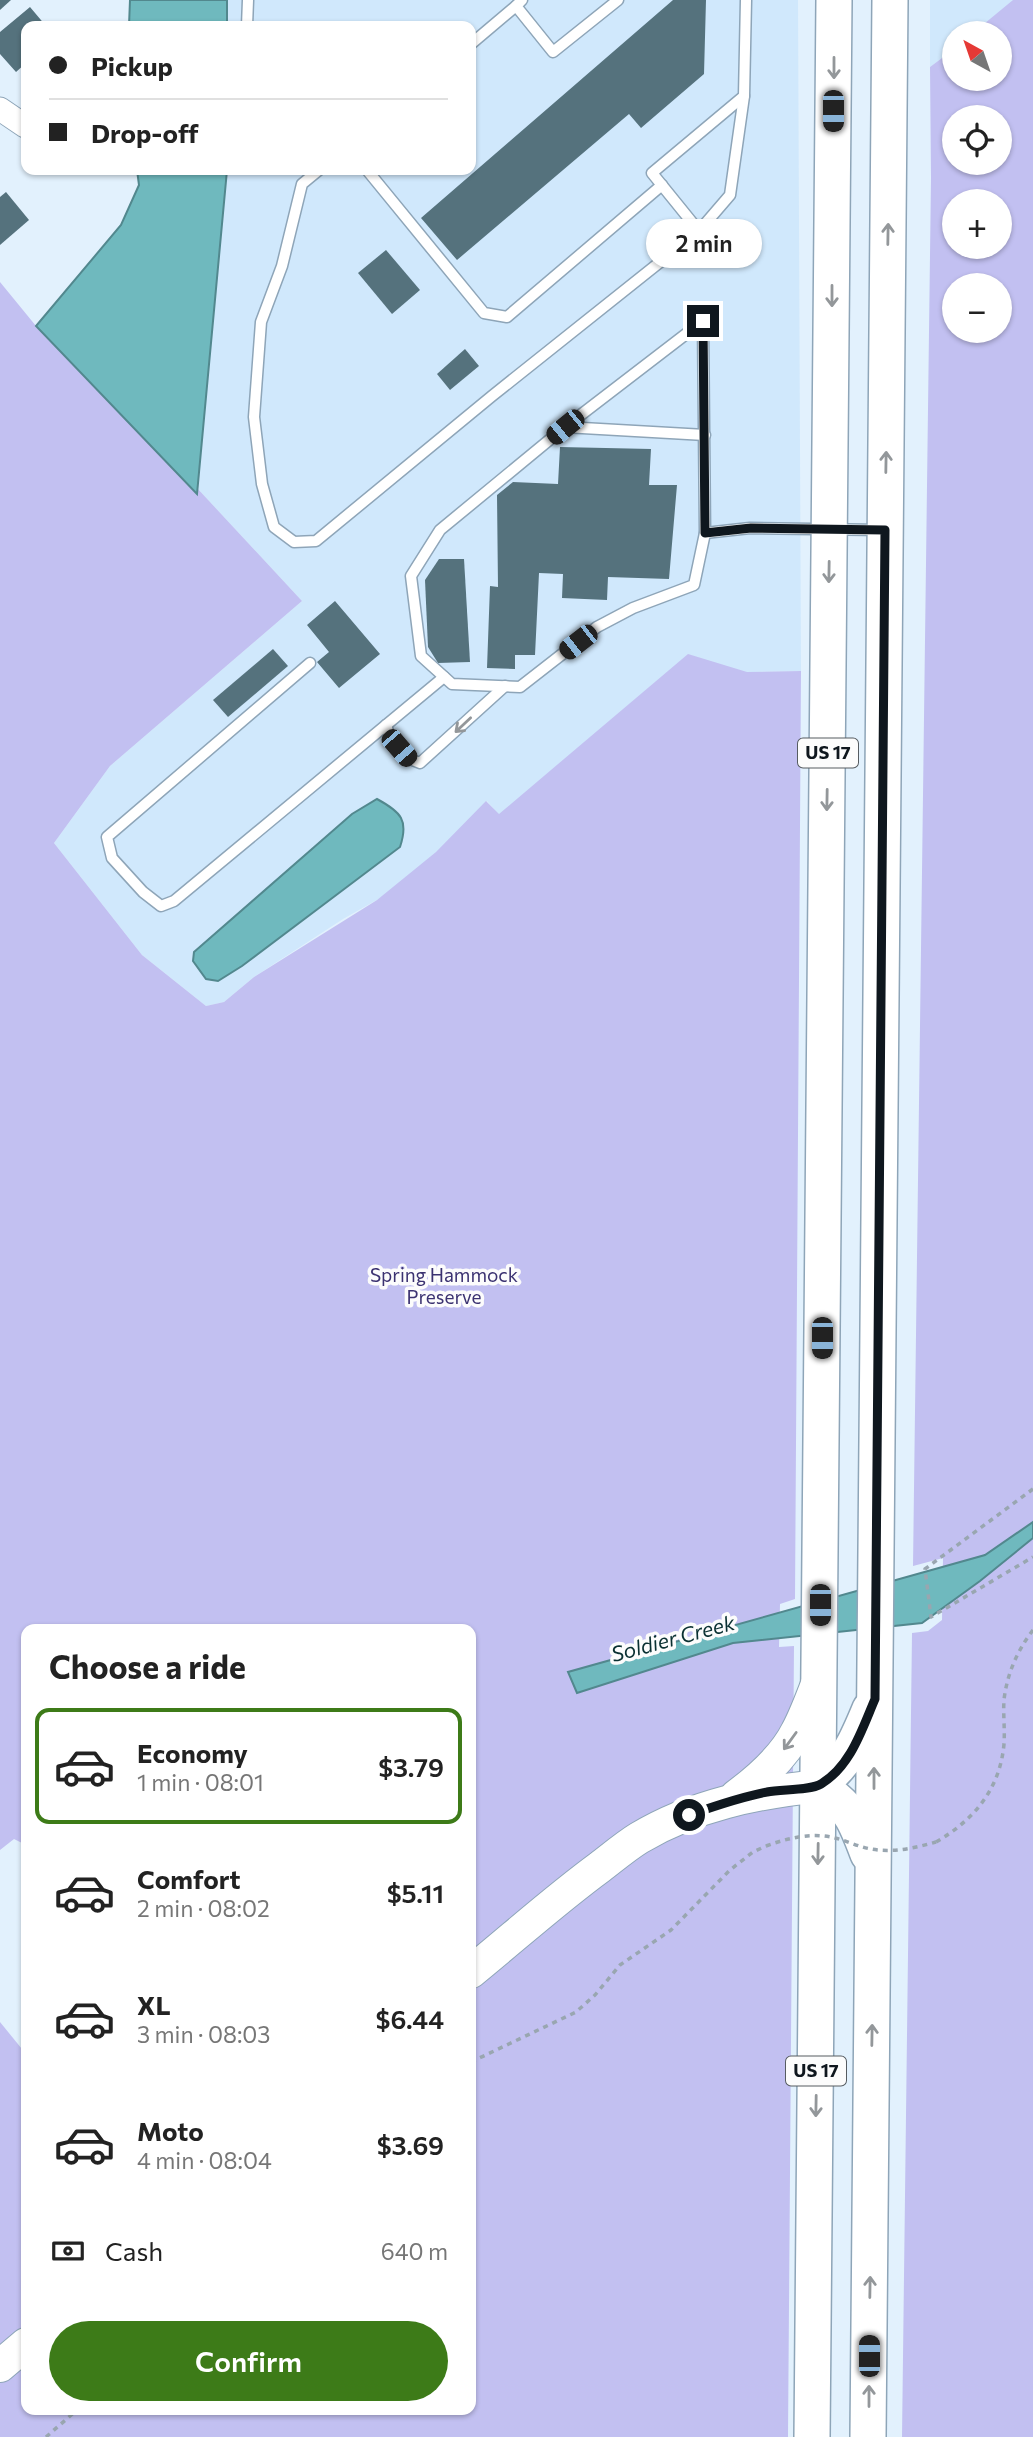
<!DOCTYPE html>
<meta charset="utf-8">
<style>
:root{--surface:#fff;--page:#f2f2f2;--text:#222;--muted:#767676;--line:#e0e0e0;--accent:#3d7b18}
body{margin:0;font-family:Commissioner,sans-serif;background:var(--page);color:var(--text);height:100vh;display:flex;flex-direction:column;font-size:26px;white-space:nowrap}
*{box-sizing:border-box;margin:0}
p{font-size:23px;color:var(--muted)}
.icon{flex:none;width:38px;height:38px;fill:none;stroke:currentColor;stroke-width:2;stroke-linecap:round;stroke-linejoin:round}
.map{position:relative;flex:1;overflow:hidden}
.side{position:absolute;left:21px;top:1624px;width:455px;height:791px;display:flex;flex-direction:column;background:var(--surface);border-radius:14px;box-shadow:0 2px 5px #0004}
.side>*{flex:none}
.guide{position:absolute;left:21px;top:21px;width:455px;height:154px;border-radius:14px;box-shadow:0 2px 5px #0004;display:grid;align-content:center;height:154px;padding:0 28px;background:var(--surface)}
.needle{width:46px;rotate:320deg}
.fabs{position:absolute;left:942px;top:21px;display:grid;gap:14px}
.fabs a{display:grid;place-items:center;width:70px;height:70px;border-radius:50%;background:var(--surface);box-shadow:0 2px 5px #0004;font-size:35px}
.end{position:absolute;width:32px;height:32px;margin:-16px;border:9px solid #0f171e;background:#fff;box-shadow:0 0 0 4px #fff}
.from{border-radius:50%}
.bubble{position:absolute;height:49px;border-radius:24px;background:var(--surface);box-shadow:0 2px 5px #0004;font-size:23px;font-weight:600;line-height:49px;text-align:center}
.car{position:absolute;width:21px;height:42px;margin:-21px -10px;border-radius:9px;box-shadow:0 0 5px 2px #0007;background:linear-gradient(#222 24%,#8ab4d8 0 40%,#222 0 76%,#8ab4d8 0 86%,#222 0)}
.guide b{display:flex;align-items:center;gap:24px;height:66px;font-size:26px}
.guide b+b{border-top:2px solid var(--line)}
.guide i{width:18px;height:18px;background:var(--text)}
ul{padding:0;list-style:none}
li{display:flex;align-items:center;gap:21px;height:116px;margin:0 14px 10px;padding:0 14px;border:4px solid transparent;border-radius:14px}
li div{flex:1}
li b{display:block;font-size:26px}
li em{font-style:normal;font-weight:600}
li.selected{border-color:var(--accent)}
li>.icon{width:63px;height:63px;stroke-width:1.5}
h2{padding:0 28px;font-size:32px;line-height:84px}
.pay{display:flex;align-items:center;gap:18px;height:77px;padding:0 28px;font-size:26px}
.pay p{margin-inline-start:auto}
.button{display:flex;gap:14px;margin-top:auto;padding:14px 28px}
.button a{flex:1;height:80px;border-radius:42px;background:var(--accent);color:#fff;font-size:28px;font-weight:600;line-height:80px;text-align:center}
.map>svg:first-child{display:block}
.built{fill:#d0e8fc;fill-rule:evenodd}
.green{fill:#c2c0f1;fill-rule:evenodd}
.water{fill:#6fb9be;stroke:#52888e;stroke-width:2}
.building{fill:#55727d}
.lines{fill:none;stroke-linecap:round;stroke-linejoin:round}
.lane-casing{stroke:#8ea5b8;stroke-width:13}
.street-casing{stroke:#8ea5b8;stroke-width:25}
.secondary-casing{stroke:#8ea5b8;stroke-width:34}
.primary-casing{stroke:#8ea5b8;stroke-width:38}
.path{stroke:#99a6b0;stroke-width:3.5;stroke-dasharray:5 5;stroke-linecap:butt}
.lane{stroke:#fff;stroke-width:10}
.street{stroke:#fff;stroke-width:23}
.secondary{stroke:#fff;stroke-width:32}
.primary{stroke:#fff;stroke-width:35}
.path-bridge{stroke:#99a6b0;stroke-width:3.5;stroke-dasharray:5 5;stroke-linecap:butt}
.oneway{stroke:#93979a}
.route{stroke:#0f171e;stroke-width:9}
.labels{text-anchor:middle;stroke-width:7;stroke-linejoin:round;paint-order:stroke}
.shield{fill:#fcfcfc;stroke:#565c61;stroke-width:2}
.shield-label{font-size:18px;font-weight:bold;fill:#0f171e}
.park-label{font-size:19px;fill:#3b3271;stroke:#fcfcfc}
.water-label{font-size:21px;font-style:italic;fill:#0a3032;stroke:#fcfcfc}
</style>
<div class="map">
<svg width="1033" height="2437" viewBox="0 0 1033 2437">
<rect width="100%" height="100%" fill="#e2f1fd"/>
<!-- built -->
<g class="built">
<path d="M227,0H798L801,671L665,674L499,815L487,801L407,883L343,919L254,977L224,1002L206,1006L142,955L54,843L110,766L302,601L197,488L227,170H471V26H227ZM400,847L242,966L218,981Z"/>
<polygon points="930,0 1017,0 974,33 954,33 954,49 930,67"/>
</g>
<!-- green -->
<g class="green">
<path d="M1013,0H1033V2437H902L912,1633L928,1631L942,1620L943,1558L913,1566L931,178L930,67L954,49V79H999V33H973ZM954,117H999V163H954ZM954,201H999V247H954ZM954,285H999V331H954Z"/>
<polygon points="0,282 36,326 197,492 197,488 302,601 110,766 54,843 142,955 206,1006 224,1002 254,977 377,900 436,852 486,801 499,814 688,654 747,672 801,671 795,1599 780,1604 779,1647 794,1646 788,2437 0,2437 0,2022 26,2054 26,2410 471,2410 471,1629 26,1629 26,1845 14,1839 0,1850"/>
</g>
<!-- water -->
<g class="water">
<polygon points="130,0 227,0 227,26 129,26"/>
<polygon points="137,170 227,170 197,494 36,326 121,225 139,185"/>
<path d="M377,799C401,812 409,820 400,847L242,966L218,981L206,979L193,961L194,952L352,814Z"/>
<polygon points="1033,1522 1033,1538 980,1581 922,1623 733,1643 577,1693 568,1672 985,1555"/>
</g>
<!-- building -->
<g class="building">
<polygon points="0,0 11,0 0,10"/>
<polygon points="673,0 706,0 704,74 641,128 629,114 457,260 421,218"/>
<polygon points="30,7 46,26 26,26 26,63 16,72 0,54 0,32"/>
<polygon points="6,192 29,220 0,245 0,197"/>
<polygon points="386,250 420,290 392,314 358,273"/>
<polygon points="465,349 479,366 450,390 437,374"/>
<polygon points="560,447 651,449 649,485 677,485 669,579 608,577 607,600 562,598 563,574 539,573 535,655 515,655 515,669 487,668 490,586 498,587 497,495 513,482 558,484"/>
<polygon points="439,559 464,559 470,662 438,663 428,647 425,580"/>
<polygon points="335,601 380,654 339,688 317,662 329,652 307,625"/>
<polygon points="273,649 288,666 228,717 213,700"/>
</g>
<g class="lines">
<defs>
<g id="lane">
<polyline points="522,0 516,6 553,52 618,0"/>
<polyline points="247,26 248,0"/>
<polyline points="471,44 516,6"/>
<polyline points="319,170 302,184 282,266 261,322 254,417 262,484 274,527 294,542 316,541 492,396 699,231 652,173 744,96 746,0"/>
<polyline points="367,170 484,313 507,317 662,185"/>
<polyline points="699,231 730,195 744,96"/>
<polygon points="703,321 705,533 694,585 633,608 597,627 520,687 452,684 421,656 411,576 440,530 565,427"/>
<polyline points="565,427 705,435"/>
<polyline points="705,533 750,528 881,530"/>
<polyline points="310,663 107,837 112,858 143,892 161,906 174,901 444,677"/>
<path d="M386,725C390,741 403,758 420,763L505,686"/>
</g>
<polyline id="street" points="0,109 25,126"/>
<g id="secondary">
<path d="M736,1796C759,1779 784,1757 797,1731C805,1716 811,1700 817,1684"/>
<path d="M471,1972C514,1937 555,1900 600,1867C613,1857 626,1846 639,1838C694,1805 756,1793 818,1786"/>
<polyline points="0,2366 26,2344"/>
</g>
<g id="primary">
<path d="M818,1786C848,1762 856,1743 870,1709"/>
<path d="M818,1786C851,1807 855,1819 868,1854"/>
<polyline points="812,2437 834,0"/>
<polyline points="868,2437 890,0"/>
</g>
</defs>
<!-- lane casing -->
<use href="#lane" class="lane-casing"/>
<!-- street casing -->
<use href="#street" class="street-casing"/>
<!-- secondary casing -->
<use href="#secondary" class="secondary-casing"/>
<!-- primary casing -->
<use href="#primary" class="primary-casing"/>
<!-- path -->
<g class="path">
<polyline points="1033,1489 925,1569 931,1617 1033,1557"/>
<path d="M936,1842C974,1820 1000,1789 1004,1744C1005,1729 1003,1714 1004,1700C1007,1674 1017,1651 1033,1630"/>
<polyline points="471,2062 576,2012 595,1995 620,1965 671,1930 730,1870 753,1852 766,1846"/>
<polyline points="46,2437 77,2410"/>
</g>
<!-- lane -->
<use href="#lane" class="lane"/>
<!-- street -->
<use href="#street" class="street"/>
<!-- secondary -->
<use href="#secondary" class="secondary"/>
<!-- primary -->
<use href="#primary" class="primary"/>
<!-- path-bridge -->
<path class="path-bridge" d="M766,1846C788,1838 812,1832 835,1838C847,1841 859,1847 871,1849C893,1853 915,1848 936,1842"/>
</g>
<!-- one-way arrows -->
<defs><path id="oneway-shaft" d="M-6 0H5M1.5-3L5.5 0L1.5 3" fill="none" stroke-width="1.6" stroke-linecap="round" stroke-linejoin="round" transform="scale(1.75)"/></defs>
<g class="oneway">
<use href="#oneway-shaft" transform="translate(834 68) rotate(90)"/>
<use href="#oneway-shaft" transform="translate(888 234) rotate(-89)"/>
<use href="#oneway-shaft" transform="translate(832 296) rotate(90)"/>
<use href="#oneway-shaft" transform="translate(886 462) rotate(-89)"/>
<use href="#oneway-shaft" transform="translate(829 572) rotate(91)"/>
<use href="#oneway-shaft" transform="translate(463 725) rotate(137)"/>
<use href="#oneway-shaft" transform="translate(827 800) rotate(91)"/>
<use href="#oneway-shaft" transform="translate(790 1741) rotate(126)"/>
<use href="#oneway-shaft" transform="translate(874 1778) rotate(-90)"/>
<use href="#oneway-shaft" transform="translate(818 1854) rotate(91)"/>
<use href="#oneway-shaft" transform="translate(872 2035) rotate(-89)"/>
<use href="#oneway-shaft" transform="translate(816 2106) rotate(91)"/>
<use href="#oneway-shaft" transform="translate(870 2287) rotate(-89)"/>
<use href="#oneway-shaft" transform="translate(869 2396) rotate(-90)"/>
</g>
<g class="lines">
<!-- route -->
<path class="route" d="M689,1815C715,1806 740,1797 767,1792C781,1789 809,1791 821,1784C851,1766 862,1729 875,1699L885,530L751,528L705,533L703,321"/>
</g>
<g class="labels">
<!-- shield labels -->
<g class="shield">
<rect x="798" y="738.5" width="60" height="29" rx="5"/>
<rect x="786" y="2056.5" width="60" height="29" rx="5"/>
</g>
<g class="shield-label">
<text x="828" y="759">US 17</text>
<text x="816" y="2077">US 17</text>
</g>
<!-- park labels -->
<g class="park-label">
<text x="444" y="1282">Spring Hammock<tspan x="444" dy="22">Preserve</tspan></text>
</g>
<!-- water labels -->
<g class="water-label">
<text transform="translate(673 1639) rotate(-15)" y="7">Soldier Creek</text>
</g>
</g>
</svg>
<div class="fabs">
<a><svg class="needle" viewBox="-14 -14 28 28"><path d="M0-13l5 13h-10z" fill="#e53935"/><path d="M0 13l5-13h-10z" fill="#767676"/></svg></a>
<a><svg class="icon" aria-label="locate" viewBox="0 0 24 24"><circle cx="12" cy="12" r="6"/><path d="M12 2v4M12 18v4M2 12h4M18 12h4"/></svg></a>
<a>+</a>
<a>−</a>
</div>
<i class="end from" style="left:689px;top:1815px"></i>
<i class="end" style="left:703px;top:321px"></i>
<div class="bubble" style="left:646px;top:219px;width:116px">2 min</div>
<i class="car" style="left:833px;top:111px;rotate:180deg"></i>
<i class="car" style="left:565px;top:427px;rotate:231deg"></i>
<i class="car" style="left:578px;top:642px;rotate:232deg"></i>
<i class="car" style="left:399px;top:748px;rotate:139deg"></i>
<i class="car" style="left:822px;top:1338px;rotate:180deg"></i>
<i class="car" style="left:820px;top:1605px;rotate:180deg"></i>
<i class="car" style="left:869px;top:2356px;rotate:0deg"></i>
<div class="guide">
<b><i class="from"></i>Pickup</b>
<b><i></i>Drop-off</b>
</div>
<section class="side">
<h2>Choose a ride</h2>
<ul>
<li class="selected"><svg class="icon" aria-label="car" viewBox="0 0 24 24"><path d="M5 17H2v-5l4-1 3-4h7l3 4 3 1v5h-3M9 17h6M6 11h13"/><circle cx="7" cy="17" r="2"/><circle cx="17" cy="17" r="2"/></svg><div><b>Economy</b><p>1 min · 08:01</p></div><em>$3.79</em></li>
<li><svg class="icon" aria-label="car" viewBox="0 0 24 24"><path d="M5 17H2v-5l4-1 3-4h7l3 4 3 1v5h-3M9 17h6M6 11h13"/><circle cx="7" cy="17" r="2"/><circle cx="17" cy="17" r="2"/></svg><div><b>Comfort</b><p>2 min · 08:02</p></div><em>$5.11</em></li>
<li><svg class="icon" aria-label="car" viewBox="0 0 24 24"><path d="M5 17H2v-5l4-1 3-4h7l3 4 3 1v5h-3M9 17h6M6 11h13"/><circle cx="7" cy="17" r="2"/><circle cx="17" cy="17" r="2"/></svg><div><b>XL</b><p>3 min · 08:03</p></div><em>$6.44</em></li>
<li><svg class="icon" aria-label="car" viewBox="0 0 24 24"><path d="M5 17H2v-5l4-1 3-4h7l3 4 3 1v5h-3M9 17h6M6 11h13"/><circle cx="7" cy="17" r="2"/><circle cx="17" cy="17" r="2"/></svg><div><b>Moto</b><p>4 min · 08:04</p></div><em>$3.69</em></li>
</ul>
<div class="pay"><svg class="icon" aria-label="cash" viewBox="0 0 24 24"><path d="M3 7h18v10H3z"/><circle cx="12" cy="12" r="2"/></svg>Cash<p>640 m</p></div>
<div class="button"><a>Confirm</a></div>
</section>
</div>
